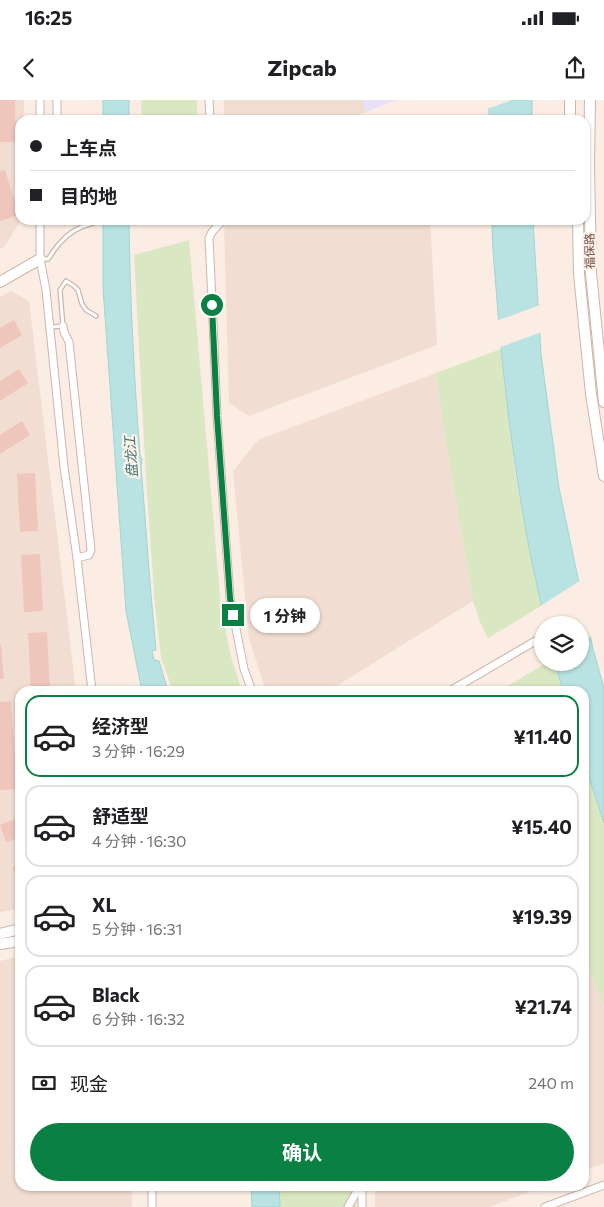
<!DOCTYPE html>
<html lang="zh">
<meta charset="utf-8">
<style>
:root{--surface:#fff;--page:#f6f6f6;--text:#202124;--muted:#757577;--line:#e0e0e0;--accent:#0b8043}
body{margin:0;font-family:Commissioner,"Noto Sans SC",sans-serif;background:var(--page);color:var(--text);height:100vh;display:flex;flex-direction:column;font-size:19px;white-space:nowrap}
*{box-sizing:border-box;margin:0}
p{font-size:16px;color:var(--muted)}
.icon{flex:none;width:28px;height:28px;fill:none;stroke:currentColor;stroke-width:2;stroke-linecap:round;stroke-linejoin:round}
.map{position:relative;flex:1;overflow:hidden}
.panel{position:absolute;left:15px;top:586px;width:574px;height:505px;display:flex;flex-direction:column;background:var(--surface);border-radius:15px;box-shadow:0 1px 4px #0004}
.panel>*{flex:none}
.guide{position:absolute;left:15px;top:15px;width:575px;height:110px;border-radius:15px;box-shadow:0 1px 4px #0004;display:grid;align-content:center;height:110px;padding:0 15px;background:var(--surface)}
.controls{position:absolute;left:534px;top:516px;display:grid;gap:10px}
.controls a{display:grid;place-items:center;width:55px;height:55px;border-radius:50%;background:var(--surface);box-shadow:0 1px 4px #0004;font-size:25px}
.end{position:absolute;width:22px;height:22px;margin:-11px;border:6px solid #0b8043;background:#fff;box-shadow:0 0 0 2px #fff}
.from{border-radius:50%}
.bubble{position:absolute;height:35px;border-radius:18px;background:var(--surface);box-shadow:0 1px 4px #0004;font-size:16px;font-weight:700;line-height:35px;text-align:center}
.guide b{display:flex;align-items:center;gap:18px;height:48px;font-size:19px}
.guide b+b{border-top:1px solid var(--line)}
.guide i{width:12px;height:12px;background:var(--text)}
ul{padding:9px 0 0;list-style:none}
li{display:flex;align-items:center;gap:15px;height:82px;margin:0 10px 8px;padding:0 5px;border:2px solid var(--line);border-radius:15px}
li div{flex:1}
li b{display:block;font-size:19px}
li em{font-style:normal;font-weight:700}
li.selected{border-color:var(--accent)}
li>.icon{width:45px;height:45px;stroke-width:1.5}
.pay{display:flex;align-items:center;gap:12px;height:55px;padding:0 15px;font-size:19px}
.pay p{margin-inline-start:auto}
.action{display:flex;gap:10px;margin-top:auto;padding:10px 15px}
.action a{flex:1;height:58px;border-radius:30px;background:var(--accent);color:#fff;font-size:20px;font-weight:700;line-height:58px;text-align:center}
.status{display:flex;justify-content:space-between;align-items:center;height:35px;padding:0 25px;background:var(--surface);direction:ltr}
.status svg{height:14px;fill:currentColor}
header{display:flex;justify-content:space-between;align-items:center;height:65px;padding:0 15px;background:var(--surface);font-size:22px;font-weight:700}
.map>svg:first-child{display:block}
.residential{fill:#f2ddd2}
.education{fill:#eae0f7}
.green{fill:#d9e8c2}
.water{fill:#b8e3e2;stroke:#9fd5d3}
.pier{fill:#fbede3}
.building{fill:#efc6bc}
.lines{fill:none;stroke-linecap:round;stroke-linejoin:round}
.lane-casing{stroke:#ceb5ad;stroke-width:5.5}
.street-casing{stroke:#ceb5ad;stroke-width:9}
.secondary-casing{stroke:#d1b4aa;stroke-width:12}
.lane{stroke:#fff;stroke-width:3}
.street{stroke:#fff;stroke-width:7}
.secondary{stroke:#fff;stroke-width:10}
.route{stroke:#0b8043;stroke-width:6}
.labels{text-anchor:middle;stroke-width:4.5;stroke-linejoin:round;paint-order:stroke}
.street-label{font-size:12px;fill:#72514a;stroke:#fef2e9}
.water-label{font-size:14px;font-style:italic;fill:#3f7776;stroke:#fef2e9}
</style>
<div class="status"><b>16:25</b><svg viewBox="0 0 49 12"><path d="M0 12V9h3v3zM5 12V6h3v6zM10 12V3h3v9zM15 12V0h3v12zM26 1h20v11H26zM47 4h2v5h-2z"/></svg></div>
<header><svg class="icon" aria-label="back" viewBox="0 0 24 24"><path d="M15 5l-7 7 7 7"/></svg>Zipcab<svg class="icon" aria-label="share" viewBox="0 0 24 24"><path d="M12 15V3M7 8l5-5 5 5M5 13v7h14v-7"/></svg></header>
<div class="map">
<svg width="604" height="1107" viewBox="0 0 604 1107">
<rect width="100%" height="100%" fill="#fbede3"/>
<!-- residential -->
<g class="residential">
<polygon points="0,0 24,0 24,20 20,20 20,120 21,120 5,146 0,149"/>
<polygon points="224,0 362,0 366,12 344,20 224,20"/>
<polygon points="230,120 430,120 437,245 249,316 229,303 224,128"/>
<polygon points="11,191 29,201 76,591 20,591 20,809 0,812 0,197"/>
<polygon points="436,273 443,326 473,501 328,591 266,591 249,539 233,371 258,340"/>
<polygon points="20,856 20,1086 132,1086 132,1107 0,1107 0,861"/>
<polygon points="584,856 604,907 604,1063 584,1071"/>
<polygon points="375,1086 544,1086 490,1107 375,1107"/>
</g>
<!-- education -->
<polygon class="education" points="362,0 397,0 366,12"/>
<!-- green -->
<g class="green">
<polygon points="141,0 197,0 197,20 142,20"/>
<polygon points="189,140 221,507 230,553 242,591 173,591 161,558 155,506 146,378 134,155"/>
<polygon points="501,249 515,372 536,484 541,506 488,538 480,522 473,501 443,326 436,273"/>
<polygon points="548,562 555,563 563,591 499,591"/>
<polygon points="584,662 604,723 604,907 584,856"/>
<polygon points="279,1086 356,1086 356,1107 280,1107"/>
</g>
<!-- water -->
<g class="water">
<rect x="103" y="0" width="26" height="20"/>
<rect x="489" y="0" width="43" height="20"/>
<path d="M103,120H129C130,198 134,276 140,355L142,360L141,366C146,428 150,489 156,550L152,551L154,560L159,561L168,591H142L126,511L103,188Z"/>
<path d="M492,120H533L541,254L559,388L593,549L604,588V723L584,662V591H563L555,563L580,562V525H546C521,423 507,319 498,214C496,183 492,152 492,120Z"/>
<polygon points="251,1086 279,1086 280,1107 252,1107"/>
</g>
<!-- pier -->
<g class="pier">
<polygon points="487,0 512,0 487,9"/>
<polygon points="540,205 542,232 498,248 496,221"/>
<polygon points="581,480 593,535 580,543 580,525 543,525 539,507"/>
</g>
<!-- building -->
<g class="building">
<polygon points="0,0 15,0 16,42 0,42"/>
<polygon points="5,70 19,115 0,121 0,71"/>
<polygon points="14,220 22,235 0,248 0,228"/>
<polygon points="19,269 28,283 0,301 0,281"/>
<polygon points="22,321 30,335 0,354 0,335"/>
<polygon points="35,373 38,431 20,432 17,374"/>
<polygon points="40,454 43,511 24,512 21,455"/>
<polygon points="47,532 50,589 31,590 28,533"/>
<polygon points="0,545 1,545 4,579 0,579"/>
<polygon points="11,601 17,689 0,690 0,602"/>
<polygon points="20,717 20,737 6,742 0,725"/>
<polygon points="20,765 20,786 13,768"/>
</g>
<g class="lines">
<defs>
<g id="lane">
<path d="M42,159H48C52,154 55,148 60,143C68,133 81,126 94,123"/>
<polyline points="51,227 63,226 60,190 66,181 74,186 78,190 82,204 86,210 96,216"/>
</g>
<g id="street">
<polyline points="40,0 40,20"/>
<polyline points="57,0 57,20"/>
<polyline points="209,0 210,20"/>
<polyline points="40,120 40,159 46,190 64,367 77,458 92,591"/>
<polyline points="223,120 212,132 209,138 213,221 217,316 230,498 244,569 252,591"/>
<polyline points="63,226 64,232 69,242 91,450 89,455 77,458"/>
<polyline points="450,591 537,540"/>
<polyline points="362,1086 362,1107"/>
<polyline points="152,1107 152,1086"/>
<polyline points="348,1107 360,1086"/>
<polyline points="545,1107 604,1085"/>
</g>
<g id="secondary">
<polyline points="570,0 570,20"/>
<polyline points="590,0 589,63 591,173 604,302"/>
<polyline points="578,120 579,174 591,294 604,376"/>
<polyline points="0,182 40,159"/>
<polyline points="0,834 20,829"/>
<polyline points="0,844 20,841"/>
</g>
</defs>
<!-- lane casing -->
<use href="#lane" class="lane-casing"/>
<!-- street casing -->
<use href="#street" class="street-casing"/>
<!-- secondary casing -->
<use href="#secondary" class="secondary-casing"/>
<!-- lane -->
<use href="#lane" class="lane"/>
<!-- street -->
<use href="#street" class="street"/>
<!-- secondary -->
<use href="#secondary" class="secondary"/>
</g>
<g class="lines">
<!-- route -->
<polyline class="route" points="212,205 217,316 230,498 233,515"/>
</g>
<g class="labels">
<!-- street labels -->
<g class="street-label">
<text transform="translate(590 151) rotate(-91)" y="4">福保路</text>
</g>
<!-- water labels -->
<g class="water-label">
<text transform="translate(131 357) rotate(-94)" y="5">盘龙江</text>
</g>
</g>
</svg>
<div class="controls">
<a><svg class="icon" aria-label="layers" viewBox="0 0 24 24"><path d="M12 4l9 5-9 5-9-5zM3 14l9 5 9-5"/></svg></a>
</div>
<i class="end from" style="left:212px;top:205px"></i>
<i class="end" style="left:233px;top:515px"></i>
<div class="bubble" style="left:250px;top:498px;width:70px">1 分钟</div>
<div class="guide">
<b><i class="from"></i>上车点</b>
<b><i></i>目的地</b>
</div>
<section class="panel">
<ul>
<li class="selected"><svg class="icon" aria-label="car" viewBox="0 0 24 24"><path d="M5 17H2v-5l4-1 3-4h7l3 4 3 1v5h-3M9 17h6M6 11h13"/><circle cx="7" cy="17" r="2"/><circle cx="17" cy="17" r="2"/></svg><div><b>经济型</b><p>3 分钟 · 16:29</p></div><em>¥11.40</em></li>
<li><svg class="icon" aria-label="car" viewBox="0 0 24 24"><path d="M5 17H2v-5l4-1 3-4h7l3 4 3 1v5h-3M9 17h6M6 11h13"/><circle cx="7" cy="17" r="2"/><circle cx="17" cy="17" r="2"/></svg><div><b>舒适型</b><p>4 分钟 · 16:30</p></div><em>¥15.40</em></li>
<li><svg class="icon" aria-label="car" viewBox="0 0 24 24"><path d="M5 17H2v-5l4-1 3-4h7l3 4 3 1v5h-3M9 17h6M6 11h13"/><circle cx="7" cy="17" r="2"/><circle cx="17" cy="17" r="2"/></svg><div><b>XL</b><p>5 分钟 · 16:31</p></div><em>¥19.39</em></li>
<li><svg class="icon" aria-label="car" viewBox="0 0 24 24"><path d="M5 17H2v-5l4-1 3-4h7l3 4 3 1v5h-3M9 17h6M6 11h13"/><circle cx="7" cy="17" r="2"/><circle cx="17" cy="17" r="2"/></svg><div><b>Black</b><p>6 分钟 · 16:32</p></div><em>¥21.74</em></li>
</ul>
<div class="pay"><svg class="icon" aria-label="cash" viewBox="0 0 24 24"><path d="M3 7h18v10H3z"/><circle cx="12" cy="12" r="2"/></svg>现金<p>240 m</p></div>
<div class="action"><a>确认</a></div>
</section>
</div>
